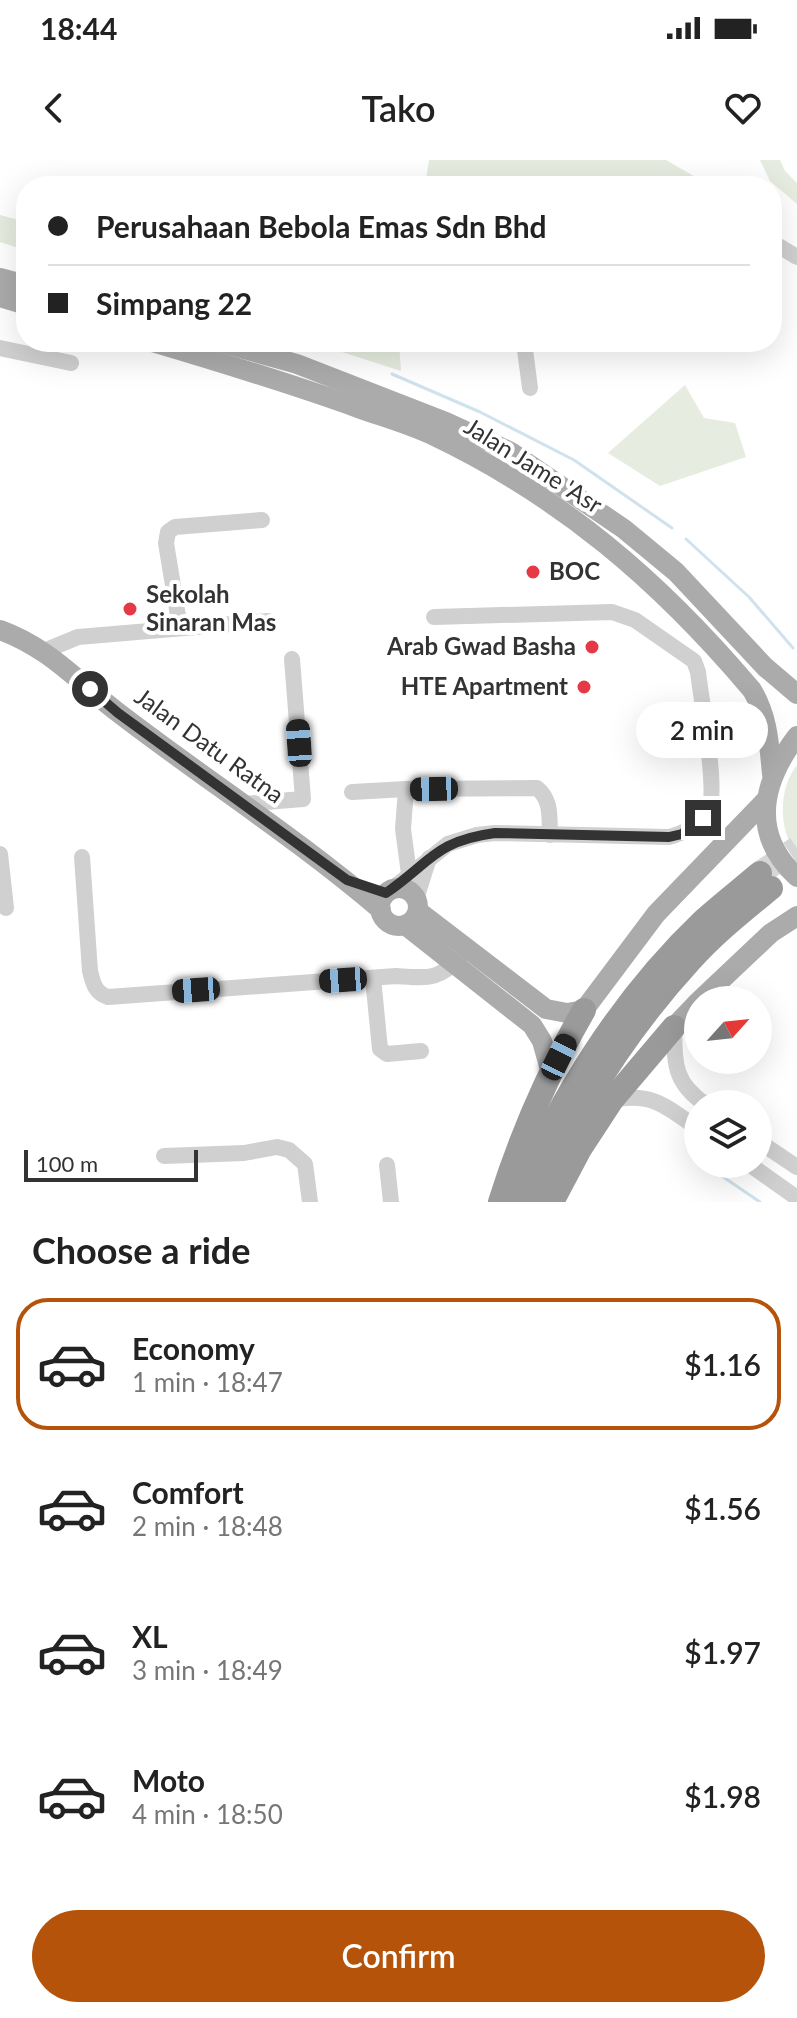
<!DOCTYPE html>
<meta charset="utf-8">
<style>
:root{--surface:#fff;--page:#f6f6f6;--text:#222;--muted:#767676;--line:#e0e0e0;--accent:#b45309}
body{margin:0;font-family:Lato,sans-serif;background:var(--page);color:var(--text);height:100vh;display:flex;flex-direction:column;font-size:30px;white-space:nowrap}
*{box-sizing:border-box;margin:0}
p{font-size:26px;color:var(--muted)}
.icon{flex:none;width:44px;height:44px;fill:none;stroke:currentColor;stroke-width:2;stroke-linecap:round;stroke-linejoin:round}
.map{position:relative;height:1042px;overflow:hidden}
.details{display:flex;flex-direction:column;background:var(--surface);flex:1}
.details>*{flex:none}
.top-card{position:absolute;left:16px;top:16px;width:766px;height:176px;border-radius:32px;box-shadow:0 8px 32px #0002;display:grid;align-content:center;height:176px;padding:0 32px;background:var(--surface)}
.needle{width:52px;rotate:63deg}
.tools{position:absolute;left:684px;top:826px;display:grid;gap:16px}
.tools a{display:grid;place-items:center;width:88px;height:88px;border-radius:50%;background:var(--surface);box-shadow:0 8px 32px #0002;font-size:40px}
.scale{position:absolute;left:24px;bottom:20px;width:174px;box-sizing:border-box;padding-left:8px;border:4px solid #333;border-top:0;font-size:22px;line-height:28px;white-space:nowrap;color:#333;-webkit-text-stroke:6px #fff;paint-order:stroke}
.end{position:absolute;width:36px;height:36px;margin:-18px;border:10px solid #333;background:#fff;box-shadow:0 0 0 4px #fff}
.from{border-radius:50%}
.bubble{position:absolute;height:56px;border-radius:28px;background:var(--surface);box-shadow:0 8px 32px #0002;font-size:26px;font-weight:600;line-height:56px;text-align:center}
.car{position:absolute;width:24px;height:48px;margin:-24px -12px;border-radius:10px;box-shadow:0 0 6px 2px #0007;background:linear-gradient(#222 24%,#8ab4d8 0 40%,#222 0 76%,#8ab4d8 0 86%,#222 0)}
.top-card b{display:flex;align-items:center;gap:28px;height:76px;font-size:30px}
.top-card b+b{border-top:2px solid var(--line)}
.top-card i{width:20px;height:20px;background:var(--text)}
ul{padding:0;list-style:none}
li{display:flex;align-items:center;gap:24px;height:132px;margin:0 16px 12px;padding:0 16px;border:4px solid transparent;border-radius:32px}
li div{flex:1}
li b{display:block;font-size:30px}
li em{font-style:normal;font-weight:600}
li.current{border-color:var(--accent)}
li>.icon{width:72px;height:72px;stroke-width:1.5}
h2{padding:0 32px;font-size:36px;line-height:96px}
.primary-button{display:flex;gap:16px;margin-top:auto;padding:16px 32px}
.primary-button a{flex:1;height:92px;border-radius:48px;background:var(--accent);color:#fff;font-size:32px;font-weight:600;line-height:92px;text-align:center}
.status{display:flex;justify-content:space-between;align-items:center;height:56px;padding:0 40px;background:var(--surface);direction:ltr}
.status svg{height:22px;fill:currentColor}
header{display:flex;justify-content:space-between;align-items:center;height:104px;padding:0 32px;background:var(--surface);font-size:36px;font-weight:600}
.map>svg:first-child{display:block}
.green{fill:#e6ecdf}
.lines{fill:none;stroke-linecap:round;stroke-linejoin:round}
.stream{stroke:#cfe2ee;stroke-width:3}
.highway-tunnel{stroke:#d6d6d6;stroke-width:24;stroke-dasharray:24 12;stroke-linecap:butt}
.minor{stroke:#d0d0d0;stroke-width:16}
.major{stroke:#ababab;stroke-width:20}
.highway{stroke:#9a9a9a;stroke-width:24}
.route{stroke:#333;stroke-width:10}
.poi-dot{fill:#e63946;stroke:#fff;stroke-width:3}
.labels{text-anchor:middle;stroke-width:8;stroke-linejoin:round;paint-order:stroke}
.street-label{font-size:24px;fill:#333;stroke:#fff}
.poi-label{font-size:24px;font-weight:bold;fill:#333;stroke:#fff;text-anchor:start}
</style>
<div class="status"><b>18:44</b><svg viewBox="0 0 49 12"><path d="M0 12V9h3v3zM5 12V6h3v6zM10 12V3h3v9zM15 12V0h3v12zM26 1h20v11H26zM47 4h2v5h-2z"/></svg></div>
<header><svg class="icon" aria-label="back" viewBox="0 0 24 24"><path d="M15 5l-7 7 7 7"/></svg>Tako<svg class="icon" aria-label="heart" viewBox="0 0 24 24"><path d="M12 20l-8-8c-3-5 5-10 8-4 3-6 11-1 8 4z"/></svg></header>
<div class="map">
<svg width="797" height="1042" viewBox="0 0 797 1042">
<rect width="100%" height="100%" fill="#fff"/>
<!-- green -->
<g class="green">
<polygon points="429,0 666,0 711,26 425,26"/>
<polygon points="760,0 780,0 785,11 797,23 797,44 770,21"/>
<polygon points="0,55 26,62 22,89 0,82"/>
<polygon points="311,182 336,182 358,189 359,182 399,182 401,211"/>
<polygon points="685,225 704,258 735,263 746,297 660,326 608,293"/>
<path d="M797,605V695C778,670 778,629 797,605Z"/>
</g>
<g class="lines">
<!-- stream -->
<g class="stream">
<polyline points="392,214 480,252 574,300 672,368"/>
<polyline points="686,379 749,437 793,488"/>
<polyline points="710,1008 760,1042"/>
</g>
<!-- highway-tunnel -->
<polyline class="highway-tunnel" points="760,713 797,688"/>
<!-- minor -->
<g class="minor">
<polyline points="772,82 797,97"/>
<polyline points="524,182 530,228"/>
<polyline points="0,188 71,203"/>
<polyline points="180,468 166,383 168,372 175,367 262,360"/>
<polyline points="44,491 78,477 268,461"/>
<polyline points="406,629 403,669 409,714"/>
<path d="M352,632L406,629L537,628C552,641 549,656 550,675"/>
<polyline points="243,644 303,639 292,499"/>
<polyline points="0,694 6,748"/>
<path d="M82,697L90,811C93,823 95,833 108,837L396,816C427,818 439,821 461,796"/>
<path d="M391,730L448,684L477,675L495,673L669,677C684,673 702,664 709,649C718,630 701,539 698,512L694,501L635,460L612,452L434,457"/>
<polyline points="416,739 429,698"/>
<polyline points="373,818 380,889 387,894 421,891"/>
<path d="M674,867C675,903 673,922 705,944"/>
<path d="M612,940C652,932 666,946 698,969"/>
<polyline points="758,981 797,1007"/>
<polyline points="164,996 244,993 277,987 289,990 305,1004 310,1042"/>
<polyline points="749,1004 797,1038"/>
<polyline points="387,1005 391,1042"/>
</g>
<!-- major -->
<g class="major">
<polyline points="0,118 26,125"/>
<polyline points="0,137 26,145"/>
<path d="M152,182C223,203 292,224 361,249C384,257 408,264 430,274C561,336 659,420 752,530C768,557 769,583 772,614"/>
<polyline points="219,182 297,204 446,262 511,292 624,369 676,412 765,507 797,534"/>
<path d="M0,470C50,488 79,523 120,554C206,620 298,679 381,750"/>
<path d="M797,576C763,621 749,673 797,717"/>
<circle cx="399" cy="747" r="19"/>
<polyline points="418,751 546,849 567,853 584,850 656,754 766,640"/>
<polyline points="405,765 532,865 542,881 551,913"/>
<polyline points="700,840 771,773 797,756"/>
<polyline points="674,867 698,842"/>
</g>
<!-- highway -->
<g class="highway">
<polyline points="553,1040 580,989 612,940 674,867"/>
<path d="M500,1042C521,975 549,911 584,850"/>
<path d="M516,1042C559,938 622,838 704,760C722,744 741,729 760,713"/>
<path d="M537,1042C573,954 625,872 690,801C714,774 743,751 771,728"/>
</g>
</g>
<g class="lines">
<!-- route -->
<path class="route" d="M90,529L118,553L347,720L386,733C431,702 435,681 495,673L669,677L682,674L703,658"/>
</g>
<!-- markers -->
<g class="poi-dot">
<circle cx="533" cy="412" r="8"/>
<circle cx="130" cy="449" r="8"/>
<circle cx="592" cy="487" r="8"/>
<circle cx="584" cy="527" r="8"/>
</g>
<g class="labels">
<!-- street labels -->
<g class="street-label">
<text transform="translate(533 306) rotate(32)" y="8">Jalan Jame 'Asr</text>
<text transform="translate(209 586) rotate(36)" y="8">Jalan Datu Ratna</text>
</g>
<!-- poi labels -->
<g class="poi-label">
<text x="549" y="420">BOC</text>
<text x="146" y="443">Sekolah<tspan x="146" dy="28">Sinaran Mas</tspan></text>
<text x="576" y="495" text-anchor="end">Arab Gwad Basha</text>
<text x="568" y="535" text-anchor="end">HTE Apartment</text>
</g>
</g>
</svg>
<div class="tools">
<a><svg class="needle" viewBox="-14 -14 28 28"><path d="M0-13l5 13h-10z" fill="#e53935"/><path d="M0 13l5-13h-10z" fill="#767676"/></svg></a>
<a><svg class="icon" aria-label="layers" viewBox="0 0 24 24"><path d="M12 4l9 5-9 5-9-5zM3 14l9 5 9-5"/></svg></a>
</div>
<div class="scale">100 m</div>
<i class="end from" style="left:90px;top:529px"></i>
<i class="end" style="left:703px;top:658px"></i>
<div class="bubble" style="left:636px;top:542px;width:132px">2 min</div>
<i class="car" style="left:299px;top:583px;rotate:356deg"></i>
<i class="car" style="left:434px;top:629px;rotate:269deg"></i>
<i class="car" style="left:343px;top:820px;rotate:266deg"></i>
<i class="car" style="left:196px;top:830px;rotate:266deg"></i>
<i class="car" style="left:559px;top:897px;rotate:26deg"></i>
<div class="top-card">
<b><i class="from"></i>Perusahaan Bebola Emas Sdn Bhd</b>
<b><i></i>Simpang 22</b>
</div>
</div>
<section class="details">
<h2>Choose a ride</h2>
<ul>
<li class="current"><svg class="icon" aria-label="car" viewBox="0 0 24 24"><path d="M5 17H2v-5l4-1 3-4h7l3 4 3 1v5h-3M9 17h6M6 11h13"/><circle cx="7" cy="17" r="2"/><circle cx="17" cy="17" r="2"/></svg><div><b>Economy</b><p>1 min · 18:47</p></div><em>$1.16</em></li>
<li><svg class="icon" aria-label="car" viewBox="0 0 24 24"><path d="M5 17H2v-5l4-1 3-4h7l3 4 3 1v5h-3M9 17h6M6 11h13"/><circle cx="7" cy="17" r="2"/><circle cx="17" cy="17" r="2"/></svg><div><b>Comfort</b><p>2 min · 18:48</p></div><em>$1.56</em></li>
<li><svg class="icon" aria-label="car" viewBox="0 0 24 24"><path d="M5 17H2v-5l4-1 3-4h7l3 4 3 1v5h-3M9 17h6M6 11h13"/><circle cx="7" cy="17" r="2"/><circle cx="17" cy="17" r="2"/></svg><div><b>XL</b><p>3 min · 18:49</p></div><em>$1.97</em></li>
<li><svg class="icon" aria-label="car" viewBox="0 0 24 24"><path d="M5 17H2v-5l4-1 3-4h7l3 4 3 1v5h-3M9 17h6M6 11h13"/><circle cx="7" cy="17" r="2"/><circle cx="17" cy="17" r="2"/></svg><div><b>Moto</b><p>4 min · 18:50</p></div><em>$1.98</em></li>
</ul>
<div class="primary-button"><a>Confirm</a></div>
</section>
